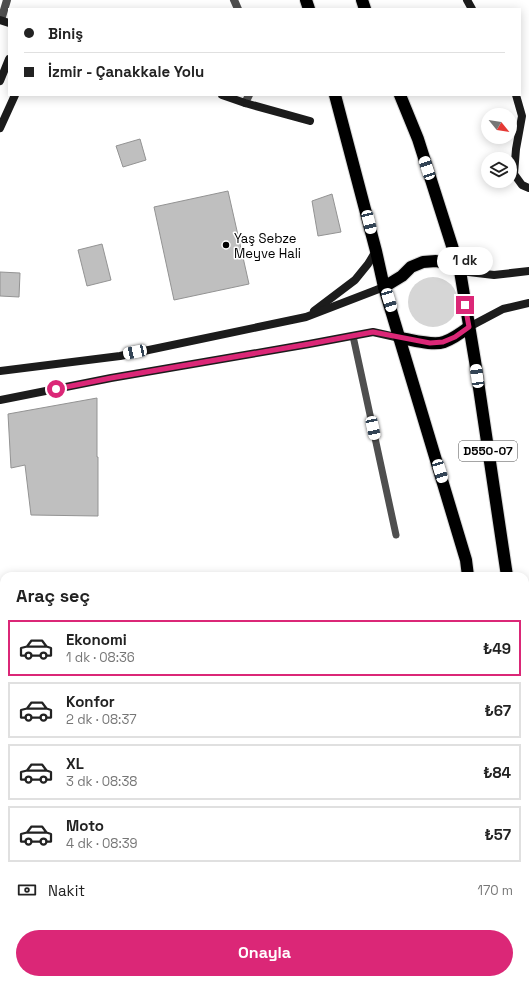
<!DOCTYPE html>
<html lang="tr">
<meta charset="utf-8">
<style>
:root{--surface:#fff;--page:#f2f2f2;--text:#222;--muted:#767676;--line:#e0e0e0;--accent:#db2777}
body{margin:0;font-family:"Space Grotesk",sans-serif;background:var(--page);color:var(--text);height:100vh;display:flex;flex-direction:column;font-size:15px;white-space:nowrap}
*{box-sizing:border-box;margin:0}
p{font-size:13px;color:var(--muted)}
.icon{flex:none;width:22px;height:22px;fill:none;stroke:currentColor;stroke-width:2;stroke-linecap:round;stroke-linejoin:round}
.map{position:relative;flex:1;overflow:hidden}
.panel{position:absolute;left:0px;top:572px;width:529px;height:412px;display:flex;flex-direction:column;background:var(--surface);border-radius:12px 12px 0 0;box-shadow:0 2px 10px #0003}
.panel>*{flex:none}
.guide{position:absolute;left:8px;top:8px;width:513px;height:88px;border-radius:0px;box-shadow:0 2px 10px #0003;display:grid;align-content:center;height:88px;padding:0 16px;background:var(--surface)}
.needle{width:26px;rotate:120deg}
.fabs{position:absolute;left:481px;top:108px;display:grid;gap:8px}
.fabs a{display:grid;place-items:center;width:36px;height:36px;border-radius:50%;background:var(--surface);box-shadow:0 2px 10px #0003;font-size:20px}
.end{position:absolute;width:18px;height:18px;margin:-9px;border:5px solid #db2777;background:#fff;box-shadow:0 0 0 2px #fff}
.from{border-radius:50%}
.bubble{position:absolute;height:28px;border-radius:14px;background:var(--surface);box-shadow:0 2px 10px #0003;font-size:13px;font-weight:600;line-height:28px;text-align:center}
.car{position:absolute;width:12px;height:24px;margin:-12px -6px;border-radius:5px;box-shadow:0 0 3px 1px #0007;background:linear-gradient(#fff 24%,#345 0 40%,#fff 0 76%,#345 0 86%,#fff 0)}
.guide b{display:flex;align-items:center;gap:14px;height:38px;font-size:15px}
.guide b+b{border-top:1px solid var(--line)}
.guide i{width:10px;height:10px;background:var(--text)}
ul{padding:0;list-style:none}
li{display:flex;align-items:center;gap:12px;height:56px;margin:0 8px 6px;padding:0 8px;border:2px solid var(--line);border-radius:0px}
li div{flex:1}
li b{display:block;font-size:15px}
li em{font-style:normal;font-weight:600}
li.selected{border-color:var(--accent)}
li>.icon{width:36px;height:36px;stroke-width:1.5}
h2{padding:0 16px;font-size:18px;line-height:48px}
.pay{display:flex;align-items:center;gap:10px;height:44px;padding:0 16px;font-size:15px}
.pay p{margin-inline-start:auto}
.primary-button{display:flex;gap:8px;margin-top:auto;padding:8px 16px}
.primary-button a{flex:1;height:46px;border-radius:24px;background:var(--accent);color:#fff;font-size:16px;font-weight:600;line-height:46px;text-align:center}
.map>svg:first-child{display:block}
.green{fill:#d6d6d6}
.building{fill:#bfbfbf;stroke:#939393}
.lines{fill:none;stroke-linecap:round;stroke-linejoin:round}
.highway-casing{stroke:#dbdbdb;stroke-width:14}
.lane{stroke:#4f4f4f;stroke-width:7}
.street{stroke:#4f4f4f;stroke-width:8}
.secondary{stroke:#1c1c1c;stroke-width:8}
.highway{stroke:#000;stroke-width:12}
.route{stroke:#db2777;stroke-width:5}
.poi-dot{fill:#000;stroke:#fff;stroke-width:1.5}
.labels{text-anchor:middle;stroke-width:3;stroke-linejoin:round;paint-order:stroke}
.shield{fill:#fff;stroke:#4c4c4c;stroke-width:1}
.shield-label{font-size:12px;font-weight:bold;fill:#000}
.poi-label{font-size:13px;fill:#000;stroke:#fff;text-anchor:start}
</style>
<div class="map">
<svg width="529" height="984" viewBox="0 0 529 984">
<rect width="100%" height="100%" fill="#fff"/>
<!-- green -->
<circle class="green" cx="433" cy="302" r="25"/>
<!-- building -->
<g class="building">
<polygon points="140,139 146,160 123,167 116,146"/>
<polygon points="228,191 249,284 174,300 154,207"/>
<polygon points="332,194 341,232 318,236 312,201"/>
<polygon points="102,244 111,280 87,286 78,250"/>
<polygon points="0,272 20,273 19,297 0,296"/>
<polygon points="97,398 97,457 98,457 98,516 31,515 25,465 11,468 8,414"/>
</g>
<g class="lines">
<defs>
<g id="highway">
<polyline points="306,0 309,9"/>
<polyline points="362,0 365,9"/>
<polyline points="335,95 376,251 384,287 466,560 468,576"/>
<polyline points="400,95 418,139 460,271 475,361 507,576"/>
<polyline points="384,287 402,276 411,267 423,262 436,261 448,264 460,271"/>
<path d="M400,338C413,340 433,346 444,342C453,339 461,333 469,327"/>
<polyline points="525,735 529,769"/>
<polyline points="520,980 520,984"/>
</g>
</defs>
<!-- highway casing -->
<use href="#highway" class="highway-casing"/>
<!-- lane -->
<polyline class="lane" points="353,336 396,535"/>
<!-- street -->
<g class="street">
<polyline points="234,0 238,9"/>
<polyline points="0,20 1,20 7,0"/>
<polyline points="245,103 249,95"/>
</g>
<!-- secondary -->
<g class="secondary">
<polyline points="467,0 472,9"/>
<polyline points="0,20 9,23"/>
<polyline points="0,81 9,59"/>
<polyline points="222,95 245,103 310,121"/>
<polyline points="516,95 522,116 516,149 514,174 522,185 529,188"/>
<polyline points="0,128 15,95"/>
<polyline points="460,271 494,275 529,271"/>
<polyline points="314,311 355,280 368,264 376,251"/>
<polyline points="469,327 503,309 529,303"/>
<polyline points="0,371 120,356 306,317 384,287"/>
<polyline points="0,400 111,378 309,344 373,332 400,338"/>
</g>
<!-- highway -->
<use href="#highway" class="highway"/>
</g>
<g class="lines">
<!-- route -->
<polyline class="route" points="56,389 111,378 309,344 373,332 430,343 443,342 455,337 469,327 465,305"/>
</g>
<!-- markers -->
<circle class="poi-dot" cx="226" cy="245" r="4"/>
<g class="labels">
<!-- shield labels -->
<rect class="shield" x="459" y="441" width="58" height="20" rx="3"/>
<g class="shield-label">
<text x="488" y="455">D550-07</text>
</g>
<!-- poi labels -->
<g class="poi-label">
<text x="234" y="243">Yaş Sebze<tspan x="234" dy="15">Meyve Hali</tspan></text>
</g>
</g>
</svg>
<div class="fabs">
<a><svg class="needle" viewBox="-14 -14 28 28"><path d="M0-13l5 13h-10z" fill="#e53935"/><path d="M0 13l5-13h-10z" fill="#767676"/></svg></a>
<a><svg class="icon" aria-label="layers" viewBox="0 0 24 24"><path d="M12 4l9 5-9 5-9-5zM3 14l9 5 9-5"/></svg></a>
</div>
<i class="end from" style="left:56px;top:389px"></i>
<i class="end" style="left:465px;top:305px"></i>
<div class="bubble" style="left:437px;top:247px;width:56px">1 dk</div>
<i class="car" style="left:427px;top:168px;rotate:342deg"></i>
<i class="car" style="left:369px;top:222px;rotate:166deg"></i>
<i class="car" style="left:389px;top:300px;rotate:163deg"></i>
<i class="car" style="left:135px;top:352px;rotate:258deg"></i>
<i class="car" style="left:477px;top:376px;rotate:352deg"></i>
<i class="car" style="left:373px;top:428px;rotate:168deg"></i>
<i class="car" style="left:440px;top:471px;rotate:163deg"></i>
<div class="guide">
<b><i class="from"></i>Biniş</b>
<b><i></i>İzmir - Çanakkale Yolu</b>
</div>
<section class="panel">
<h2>Araç seç</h2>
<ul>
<li class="selected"><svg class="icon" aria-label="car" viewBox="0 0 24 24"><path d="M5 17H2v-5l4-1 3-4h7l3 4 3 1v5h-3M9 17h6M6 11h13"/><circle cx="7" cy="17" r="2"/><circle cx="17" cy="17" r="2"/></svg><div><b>Ekonomi</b><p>1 dk · 08:36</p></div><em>₺49</em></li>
<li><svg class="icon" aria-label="car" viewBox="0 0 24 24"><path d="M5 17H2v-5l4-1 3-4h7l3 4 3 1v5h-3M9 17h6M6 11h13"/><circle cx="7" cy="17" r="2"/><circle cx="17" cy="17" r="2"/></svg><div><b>Konfor</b><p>2 dk · 08:37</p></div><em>₺67</em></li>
<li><svg class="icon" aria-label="car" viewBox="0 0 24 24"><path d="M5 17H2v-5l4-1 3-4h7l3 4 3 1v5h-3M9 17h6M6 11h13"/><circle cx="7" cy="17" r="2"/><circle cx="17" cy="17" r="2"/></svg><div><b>XL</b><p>3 dk · 08:38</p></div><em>₺84</em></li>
<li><svg class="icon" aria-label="car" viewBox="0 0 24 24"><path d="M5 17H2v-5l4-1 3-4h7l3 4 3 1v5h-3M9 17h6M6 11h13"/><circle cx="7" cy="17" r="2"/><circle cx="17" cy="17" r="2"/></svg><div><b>Moto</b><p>4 dk · 08:39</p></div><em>₺57</em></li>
</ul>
<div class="pay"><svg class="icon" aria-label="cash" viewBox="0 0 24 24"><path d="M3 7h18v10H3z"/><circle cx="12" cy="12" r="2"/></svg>Nakit<p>170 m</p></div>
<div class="primary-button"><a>Onayla</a></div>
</section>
</div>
